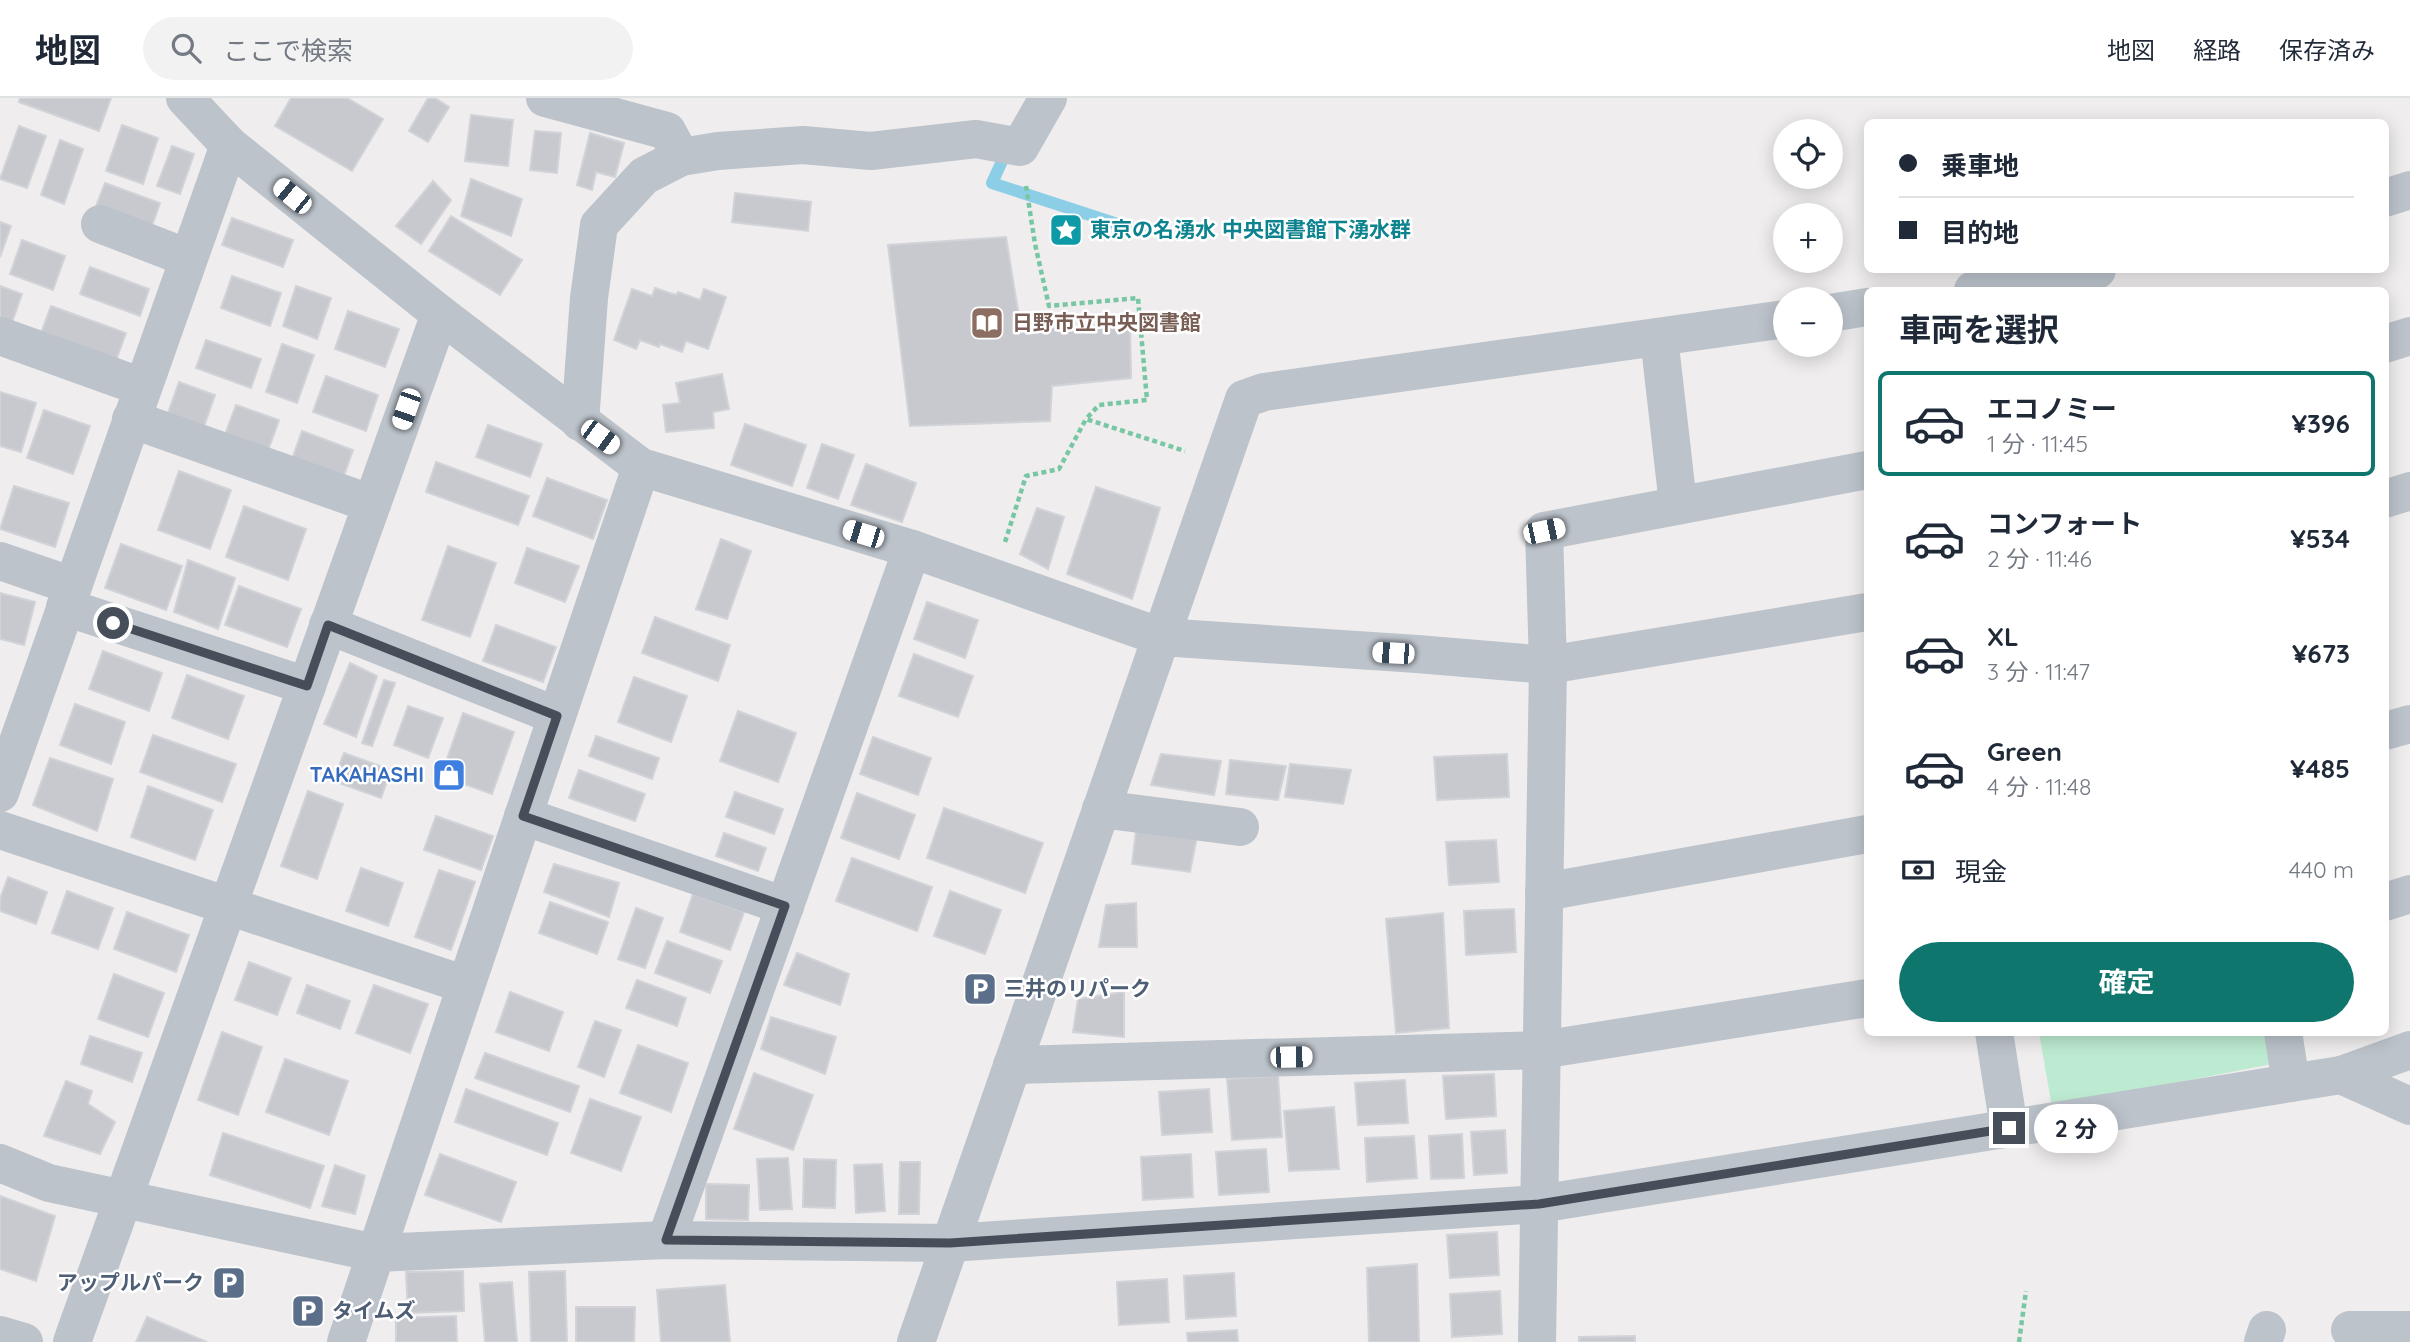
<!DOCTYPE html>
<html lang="ja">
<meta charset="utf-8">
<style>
:root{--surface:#fff;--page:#f2f2f3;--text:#1f2937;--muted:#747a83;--line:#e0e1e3;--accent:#0f766e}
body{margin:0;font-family:Quicksand,"Noto Sans JP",sans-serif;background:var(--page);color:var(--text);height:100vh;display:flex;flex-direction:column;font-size:26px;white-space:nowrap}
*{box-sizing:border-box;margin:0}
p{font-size:23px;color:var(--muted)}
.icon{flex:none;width:38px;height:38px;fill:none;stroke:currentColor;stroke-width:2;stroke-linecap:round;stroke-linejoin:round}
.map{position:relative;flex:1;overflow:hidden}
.drawer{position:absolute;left:1864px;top:189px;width:525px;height:749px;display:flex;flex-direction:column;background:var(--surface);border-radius:10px;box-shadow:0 4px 18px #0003}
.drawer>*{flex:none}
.top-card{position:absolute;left:1864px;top:21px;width:525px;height:154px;border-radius:10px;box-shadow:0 4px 18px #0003;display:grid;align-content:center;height:154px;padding:0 35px;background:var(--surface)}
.controls{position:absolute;left:1773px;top:21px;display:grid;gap:14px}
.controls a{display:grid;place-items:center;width:70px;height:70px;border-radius:50%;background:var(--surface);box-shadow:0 4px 18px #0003;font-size:35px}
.end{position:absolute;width:32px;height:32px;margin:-16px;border:9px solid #464f59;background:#fff;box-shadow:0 0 0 4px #fff}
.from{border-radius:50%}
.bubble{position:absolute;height:49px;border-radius:24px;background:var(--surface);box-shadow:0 4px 18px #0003;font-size:23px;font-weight:700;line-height:49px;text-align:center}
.car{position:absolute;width:21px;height:42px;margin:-21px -10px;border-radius:9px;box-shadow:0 0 5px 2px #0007;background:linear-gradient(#fff 24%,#345 0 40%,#fff 0 76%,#345 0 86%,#fff 0)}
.top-card b{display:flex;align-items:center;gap:24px;height:66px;font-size:26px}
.top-card b+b{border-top:2px solid var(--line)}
.top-card i{width:18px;height:18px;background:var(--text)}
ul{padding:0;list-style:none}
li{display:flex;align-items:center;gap:21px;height:105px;margin:0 14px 10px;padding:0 21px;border:4px solid transparent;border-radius:10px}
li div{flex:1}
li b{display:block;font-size:26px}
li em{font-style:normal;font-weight:700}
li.active{border-color:var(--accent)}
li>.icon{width:63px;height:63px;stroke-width:1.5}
h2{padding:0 35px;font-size:32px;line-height:84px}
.pay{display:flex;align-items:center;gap:18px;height:77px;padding:0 35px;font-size:26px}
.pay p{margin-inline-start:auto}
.primary-button{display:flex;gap:14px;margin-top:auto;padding:14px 35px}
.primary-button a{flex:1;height:80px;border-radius:42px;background:var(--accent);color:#fff;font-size:28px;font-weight:700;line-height:80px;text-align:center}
header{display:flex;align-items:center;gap:42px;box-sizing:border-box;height:98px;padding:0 35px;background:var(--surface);border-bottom:2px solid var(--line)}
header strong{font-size:33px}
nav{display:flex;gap:38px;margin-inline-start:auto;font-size:24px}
.search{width:490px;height:63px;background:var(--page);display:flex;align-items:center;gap:18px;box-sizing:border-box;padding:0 24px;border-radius:38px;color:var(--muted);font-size:26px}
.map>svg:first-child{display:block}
.green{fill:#bdebd1}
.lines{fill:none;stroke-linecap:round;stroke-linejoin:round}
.stream{stroke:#8ccee6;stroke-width:12}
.building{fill:#c7c9cf;stroke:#d1d3d8;stroke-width:2}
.path{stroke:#77c7a4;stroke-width:4.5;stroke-dasharray:5 3.5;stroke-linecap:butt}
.minor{stroke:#bcc3cb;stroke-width:38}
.route{stroke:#464f59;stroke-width:9}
.labels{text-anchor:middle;stroke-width:5;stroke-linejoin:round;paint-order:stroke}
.culture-label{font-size:21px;font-weight:bold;fill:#0d838f;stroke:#fff;text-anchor:start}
.education-label{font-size:21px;font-weight:bold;fill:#785e54;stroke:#fff;text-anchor:start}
.shop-label{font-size:21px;font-weight:bold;fill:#366cbe;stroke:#fff;text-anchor:end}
.service-label{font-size:21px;font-weight:bold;fill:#4e5e75;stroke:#fff;text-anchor:start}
</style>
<header>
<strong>地図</strong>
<div class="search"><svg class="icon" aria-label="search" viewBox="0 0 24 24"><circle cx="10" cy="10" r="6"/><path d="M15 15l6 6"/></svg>ここで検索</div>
<nav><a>地図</a><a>経路</a><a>保存済み</a></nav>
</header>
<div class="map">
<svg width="2410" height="1244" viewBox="0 0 2410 1244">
<rect width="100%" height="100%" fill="#efeded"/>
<!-- green -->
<polygon class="green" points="2039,935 2270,935 2277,965 2052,1009"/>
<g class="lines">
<!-- stream -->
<polyline class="stream" points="1008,50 992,85 1142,134"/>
</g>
<!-- building -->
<g class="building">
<polygon points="20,0 111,0 99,33 19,4"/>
<polygon points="291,0 347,0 383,21 352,73 275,28"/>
<polygon points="428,0 435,0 449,9 428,44 409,33"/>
<polygon points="471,17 513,22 508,68 465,63"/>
<polygon points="122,27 158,40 143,86 106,73"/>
<polygon points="19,28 46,38 27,90 0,81"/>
<polygon points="535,33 561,35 557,75 530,72"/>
<polygon points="590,35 624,45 615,79 596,74 592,92 577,87"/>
<polygon points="60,42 83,51 64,106 41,97"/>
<polygon points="172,48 194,56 180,96 157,88"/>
<polygon points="471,81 522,101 511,138 461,118"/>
<polygon points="433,83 451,102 421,146 396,128"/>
<polygon points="105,85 160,105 151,131 95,111"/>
<polygon points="735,95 811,104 808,133 732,124"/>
<polygon points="451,118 522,162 500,197 429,153"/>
<polygon points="232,120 293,142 283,169 222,147"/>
<polygon points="0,124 11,128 0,159"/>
<polygon points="1006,139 1021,231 1130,227 1131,280 1052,288 1050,323 910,328 888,147"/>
<polygon points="22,142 65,158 53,192 10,176"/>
<polygon points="90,169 149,191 140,218 80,196"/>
<polygon points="232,178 281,195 270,228 221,210"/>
<polygon points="0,188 22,196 11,227 0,223"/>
<polygon points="296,188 331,200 317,241 283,228"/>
<polygon points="655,190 676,197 678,194 700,202 704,191 726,199 708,251 686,243 682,254 660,246 659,249 640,242 636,251 614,242 632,191 652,198"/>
<polygon points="51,208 126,235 115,265 40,238"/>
<polygon points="348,213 399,231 385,269 335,251"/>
<polygon points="206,242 261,261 251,290 196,270"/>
<polygon points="282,246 314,257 297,305 266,294"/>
<polygon points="722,276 729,311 713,314 714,330 666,334 663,307 680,305 676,285"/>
<polygon points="326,278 378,297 366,333 313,314"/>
<polygon points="179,284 215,297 203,331 167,318"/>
<polygon points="0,294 36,305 21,354 0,348"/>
<polygon points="236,307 279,322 265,361 222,345"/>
<polygon points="44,312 90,328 73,376 27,360"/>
<polygon points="745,326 806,347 792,388 731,367"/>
<polygon points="488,327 542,346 530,379 476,359"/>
<polygon points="302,333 353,352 342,383 291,364"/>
<polygon points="822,346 854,357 838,401 807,390"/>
<polygon points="436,364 529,398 518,427 426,394"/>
<polygon points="866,366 916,385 902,424 851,407"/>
<polygon points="179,373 231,392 210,451 158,432"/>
<polygon points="547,380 607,402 593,441 533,418"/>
<polygon points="14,388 69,405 55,449 0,431"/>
<polygon points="1096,389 1160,410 1132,501 1067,476"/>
<polygon points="244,408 306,431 288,482 226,459"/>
<polygon points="1037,410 1064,419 1048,471 1020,456"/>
<polygon points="721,441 751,453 727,521 696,511"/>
<polygon points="121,446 182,468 166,512 105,490"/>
<polygon points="448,448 496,465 470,539 422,522"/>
<polygon points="527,450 579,468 565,504 515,485"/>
<polygon points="188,462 235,480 218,531 174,514"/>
<polygon points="239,488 301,511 287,549 225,527"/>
<polygon points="0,495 35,504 24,547 0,541"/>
<polygon points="927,504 978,522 965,560 914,541"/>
<polygon points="655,519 730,547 718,583 642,555"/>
<polygon points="496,527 556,549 543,584 483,563"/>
<polygon points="103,553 162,575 149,613 89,591"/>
<polygon points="914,556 973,578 958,619 899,598"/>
<polygon points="350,565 377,578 356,639 324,626"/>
<polygon points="187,577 244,598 228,641 172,620"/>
<polygon points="634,579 687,598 671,644 618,624"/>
<polygon points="384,582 395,585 372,648 362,645"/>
<polygon points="75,606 125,624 111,666 60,647"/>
<polygon points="408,608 443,620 428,660 394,647"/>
<polygon points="738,613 796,635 778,684 720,663"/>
<polygon points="463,615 514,634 492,696 441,678"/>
<polygon points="153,637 236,666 222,704 140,674"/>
<polygon points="596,638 659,660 652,681 589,658"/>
<polygon points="873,639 931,660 918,697 860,676"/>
<polygon points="344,655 391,672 381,700 333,683"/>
<polygon points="1161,656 1221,663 1214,697 1151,687"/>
<polygon points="1507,656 1509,699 1437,702 1434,659"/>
<polygon points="50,660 113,681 97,733 33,707"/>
<polygon points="1230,662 1286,668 1278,702 1226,696"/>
<polygon points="1290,666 1351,672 1343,706 1285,699"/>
<polygon points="579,672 645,696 635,723 569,700"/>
<polygon points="148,688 213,712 195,762 131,739"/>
<polygon points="308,693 343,706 317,781 281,768"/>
<polygon points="735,694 783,711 774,736 726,719"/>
<polygon points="857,695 915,717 899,761 841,740"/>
<polygon points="944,710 1043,745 1025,795 927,760"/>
<polygon points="436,718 493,738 481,772 424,752"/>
<polygon points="1136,733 1197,739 1190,774 1132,766"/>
<polygon points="724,735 766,750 758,773 716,758"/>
<polygon points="1496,742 1499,784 1449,787 1446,744"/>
<polygon points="852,760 932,789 917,833 836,803"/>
<polygon points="554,766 619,785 609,819 544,794"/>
<polygon points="361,770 403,785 388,828 346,813"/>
<polygon points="439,772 475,784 451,852 415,839"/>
<polygon points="8,779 47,794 36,826 0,813 0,801"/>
<polygon points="67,793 113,810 98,851 52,835"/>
<polygon points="950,793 1001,812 985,856 934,838"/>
<polygon points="693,796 744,814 730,852 680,834"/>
<polygon points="550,804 608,824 597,856 539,835"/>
<polygon points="1136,805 1137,849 1099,849 1106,807"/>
<polygon points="636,810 663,820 645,870 618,861"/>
<polygon points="1514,811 1516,854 1466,857 1464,813"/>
<polygon points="127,814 189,837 176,874 114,851"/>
<polygon points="1443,815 1449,930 1396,935 1386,821"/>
<polygon points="667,843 722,863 710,895 655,875"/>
<polygon points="797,855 849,876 840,907 784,887"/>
<polygon points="249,864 291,880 277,917 235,902"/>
<polygon points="114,876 164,895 148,939 98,921"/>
<polygon points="637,882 686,900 677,928 626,910"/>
<polygon points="307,887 350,903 340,931 297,915"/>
<polygon points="374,887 428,906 410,955 356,935"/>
<polygon points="510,894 563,914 549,953 496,934"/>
<polygon points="1124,894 1124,939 1073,934 1078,901"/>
<polygon points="771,919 836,939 825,976 761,951"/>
<polygon points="595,923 621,932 604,979 578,969"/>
<polygon points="222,934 262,949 238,1017 198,1002"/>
<polygon points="90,938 142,955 132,984 81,966"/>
<polygon points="638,947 688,965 671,1014 620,995"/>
<polygon points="485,955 579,988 570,1014 475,980"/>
<polygon points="285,961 348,983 329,1037 266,1014"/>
<polygon points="754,975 813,997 793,1052 734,1031"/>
<polygon points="1494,976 1496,1018 1446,1021 1443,978"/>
<polygon points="1278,978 1282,1039 1232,1042 1227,981"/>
<polygon points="1405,982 1408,1025 1358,1027 1355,985"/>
<polygon points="66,983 92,993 88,1006 115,1024 100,1056 44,1038"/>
<polygon points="466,991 558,1025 547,1057 455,1024"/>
<polygon points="1209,991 1212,1034 1162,1037 1159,994"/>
<polygon points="590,1001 641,1019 621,1073 571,1055"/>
<polygon points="1334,1009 1339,1071 1289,1073 1284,1013"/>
<polygon points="1505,1032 1507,1075 1474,1077 1471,1034"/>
<polygon points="223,1035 324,1068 310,1110 210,1077"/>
<polygon points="1462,1036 1464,1080 1431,1081 1429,1038"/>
<polygon points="1414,1038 1417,1080 1367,1084 1365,1040"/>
<polygon points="1266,1051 1269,1094 1219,1097 1216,1054"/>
<polygon points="440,1056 516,1084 501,1124 425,1097"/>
<polygon points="1191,1056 1193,1099 1143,1102 1141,1059"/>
<polygon points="788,1060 792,1111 760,1112 757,1061"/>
<polygon points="804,1061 836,1062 835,1110 803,1109"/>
<polygon points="900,1064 920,1064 919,1116 899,1116"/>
<polygon points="882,1066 885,1113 856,1115 854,1067"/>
<polygon points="335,1067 365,1078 355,1116 322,1108"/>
<polygon points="706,1086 749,1087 748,1122 706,1121"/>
<polygon points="0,1098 55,1118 36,1183 0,1171"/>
<polygon points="1497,1134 1499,1177 1450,1180 1447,1137"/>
<polygon points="1417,1166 1419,1244 1369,1244 1367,1170"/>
<polygon points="463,1173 464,1213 408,1215 406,1174"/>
<polygon points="565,1173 567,1244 531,1244 529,1174"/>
<polygon points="1234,1175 1236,1218 1186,1221 1184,1178"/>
<polygon points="1167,1181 1169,1224 1119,1227 1117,1184"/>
<polygon points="512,1184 517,1244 485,1244 480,1186"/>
<polygon points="725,1187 730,1244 661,1244 657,1192"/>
<polygon points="1500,1193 1502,1236 1452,1239 1450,1196"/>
<polygon points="576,1209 635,1209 634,1244 576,1244"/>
<polygon points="456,1218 457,1244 396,1244 396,1220"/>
<polygon points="147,1219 207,1244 136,1244"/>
<polygon points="1237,1232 1238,1244 1188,1244 1187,1235"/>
<polygon points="1635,1238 1635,1244 1579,1244 1579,1239"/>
</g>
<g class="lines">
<!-- path -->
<g class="path">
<polyline points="1026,88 1035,146 1049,208 1138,200 1147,302 1099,307 1086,321"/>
<polyline points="1005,444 1026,378 1059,371 1086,321 1185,353"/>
<polyline points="2019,1244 2026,1193"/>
</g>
<!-- minor -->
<g class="minor">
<polyline points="185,0 229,47 440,216 641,369 912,451 1161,539 1417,556 1548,567 1867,514"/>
<polyline points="545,0 667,33 681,59"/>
<polyline points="2385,100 2410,92"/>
<polyline points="100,126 188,160"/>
<polyline points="1973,192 2097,172"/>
<polyline points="1830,215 1867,209"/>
<polyline points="0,238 142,289"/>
<polyline points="1659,239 1678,406"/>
<polyline points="2385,246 2410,238"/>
<polyline points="131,321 372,406"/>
<polyline points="580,324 589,200 599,127 644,78 681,59 718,53 803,47 871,53 976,41 1020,49 1048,0"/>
<polyline points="2385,401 2410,393"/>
<polyline points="0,463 73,488"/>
<polyline points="65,509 307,588"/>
<polyline points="328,527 557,618"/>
<polyline points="2385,633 2410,626"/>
<polyline points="0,695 229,47"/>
<polyline points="1101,711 1240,729"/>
<polyline points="523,718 785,808"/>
<polyline points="0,732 466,887"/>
<polyline points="1544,794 1867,736"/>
<polyline points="2385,804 2410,796"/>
<polyline points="1994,934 2009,1030"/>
<polyline points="2283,934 2291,985"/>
<polyline points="1012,967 1541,952 1867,900"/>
<polyline points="2341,977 2410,1008"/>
<polyline points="0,1065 49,1085 376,1155 666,1142 950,1145 1539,1106 2341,977 2410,952"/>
<polyline points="666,1142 912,451"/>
<polyline points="2350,1232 2410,1232"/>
<polyline points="0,1237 24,1244"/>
<polyline points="72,1244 440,216"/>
<polyline points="346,1244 641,369"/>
<polyline points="916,1244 1244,301 1264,294 1785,221"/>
<polyline points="1537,1244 1548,567 1544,433 1867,372"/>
<polyline points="2263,1244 2267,1232"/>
</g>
</g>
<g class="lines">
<!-- route -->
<polyline class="route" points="113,525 307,588 328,527 557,618 523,718 785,808 666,1142 950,1145 1539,1106 2009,1030"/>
</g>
<!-- icons -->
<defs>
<symbol id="sight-square" viewBox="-11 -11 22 22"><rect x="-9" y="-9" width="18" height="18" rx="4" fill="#0f9aa8" stroke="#fff"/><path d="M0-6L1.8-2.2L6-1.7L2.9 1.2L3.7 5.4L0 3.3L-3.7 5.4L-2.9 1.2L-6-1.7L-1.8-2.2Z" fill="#fff"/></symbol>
<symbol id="library-square" viewBox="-11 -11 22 22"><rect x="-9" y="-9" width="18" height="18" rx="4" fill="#8d6e63" stroke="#fff"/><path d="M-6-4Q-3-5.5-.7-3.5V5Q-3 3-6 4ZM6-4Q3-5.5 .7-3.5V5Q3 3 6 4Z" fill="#fff"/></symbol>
<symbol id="shop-square" viewBox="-11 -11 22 22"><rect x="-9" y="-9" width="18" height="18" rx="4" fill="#3f7fe0" stroke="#fff"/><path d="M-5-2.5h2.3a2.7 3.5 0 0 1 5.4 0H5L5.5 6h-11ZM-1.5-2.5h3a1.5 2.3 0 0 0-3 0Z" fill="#fff"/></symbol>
<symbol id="parking-square" viewBox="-11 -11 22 22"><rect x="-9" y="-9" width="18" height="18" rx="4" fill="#5c6f8a" stroke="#fff"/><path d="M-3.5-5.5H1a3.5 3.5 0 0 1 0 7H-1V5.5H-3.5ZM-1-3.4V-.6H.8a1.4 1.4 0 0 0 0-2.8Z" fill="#fff"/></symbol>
</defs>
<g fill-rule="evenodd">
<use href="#sight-square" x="1047" y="113" width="38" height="38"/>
<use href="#library-square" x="968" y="206" width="38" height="38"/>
<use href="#shop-square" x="430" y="658" width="38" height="38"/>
<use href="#parking-square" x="961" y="872" width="38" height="38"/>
<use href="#parking-square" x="210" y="1166" width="38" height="38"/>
<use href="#parking-square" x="289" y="1194" width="38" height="38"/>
</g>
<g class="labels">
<!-- culture labels -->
<g class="culture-label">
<text x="1090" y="139">東京の名湧水 中央図書館下湧水群</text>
</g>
<!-- education labels -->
<g class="education-label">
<text x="1012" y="232">日野市立中央図書館</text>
</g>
<!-- shop labels -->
<g class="shop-label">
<text x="424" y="684">TAKAHASHI</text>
</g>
<!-- service labels -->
<g class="service-label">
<text x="1004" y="898">三井のリパーク</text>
<text x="204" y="1192" text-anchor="end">アップルパーク</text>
<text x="332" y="1220">タイムズ</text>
</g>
</g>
</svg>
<div class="controls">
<a><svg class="icon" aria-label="locate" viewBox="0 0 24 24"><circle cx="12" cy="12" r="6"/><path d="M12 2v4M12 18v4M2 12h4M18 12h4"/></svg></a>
<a>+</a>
<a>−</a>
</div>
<i class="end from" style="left:113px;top:525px"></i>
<i class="end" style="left:2009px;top:1030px"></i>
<div class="bubble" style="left:2034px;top:1006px;width:84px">2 分</div>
<i class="car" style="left:292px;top:98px;rotate:309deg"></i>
<i class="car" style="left:406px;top:311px;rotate:199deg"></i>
<i class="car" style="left:600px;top:339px;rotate:126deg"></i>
<i class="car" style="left:1544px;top:433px;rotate:78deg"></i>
<i class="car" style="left:863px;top:436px;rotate:287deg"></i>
<i class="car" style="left:1393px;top:555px;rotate:273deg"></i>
<i class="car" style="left:1291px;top:959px;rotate:89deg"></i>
<div class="top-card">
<b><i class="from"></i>乗車地</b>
<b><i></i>目的地</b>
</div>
<section class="drawer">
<h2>車両を選択</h2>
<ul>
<li class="active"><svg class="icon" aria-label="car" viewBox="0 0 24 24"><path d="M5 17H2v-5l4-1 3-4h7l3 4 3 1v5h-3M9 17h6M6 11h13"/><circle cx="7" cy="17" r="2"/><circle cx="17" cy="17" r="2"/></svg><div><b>エコノミー</b><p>1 分 · 11:45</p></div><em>¥396</em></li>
<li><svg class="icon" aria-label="car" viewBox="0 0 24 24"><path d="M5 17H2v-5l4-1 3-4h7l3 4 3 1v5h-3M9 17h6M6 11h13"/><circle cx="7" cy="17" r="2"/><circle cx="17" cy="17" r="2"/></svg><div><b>コンフォート</b><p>2 分 · 11:46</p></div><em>¥534</em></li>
<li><svg class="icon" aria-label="car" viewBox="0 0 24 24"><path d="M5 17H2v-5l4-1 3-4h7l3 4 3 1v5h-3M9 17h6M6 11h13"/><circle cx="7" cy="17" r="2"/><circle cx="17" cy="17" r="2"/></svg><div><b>XL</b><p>3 分 · 11:47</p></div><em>¥673</em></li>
<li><svg class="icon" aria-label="car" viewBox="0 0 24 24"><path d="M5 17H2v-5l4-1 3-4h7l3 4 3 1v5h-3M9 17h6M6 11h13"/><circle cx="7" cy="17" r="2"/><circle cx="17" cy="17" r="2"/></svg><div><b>Green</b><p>4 分 · 11:48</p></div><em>¥485</em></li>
</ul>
<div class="pay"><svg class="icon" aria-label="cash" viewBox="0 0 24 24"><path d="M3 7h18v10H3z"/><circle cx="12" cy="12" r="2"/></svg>現金<p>440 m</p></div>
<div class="primary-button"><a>確定</a></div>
</section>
</div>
